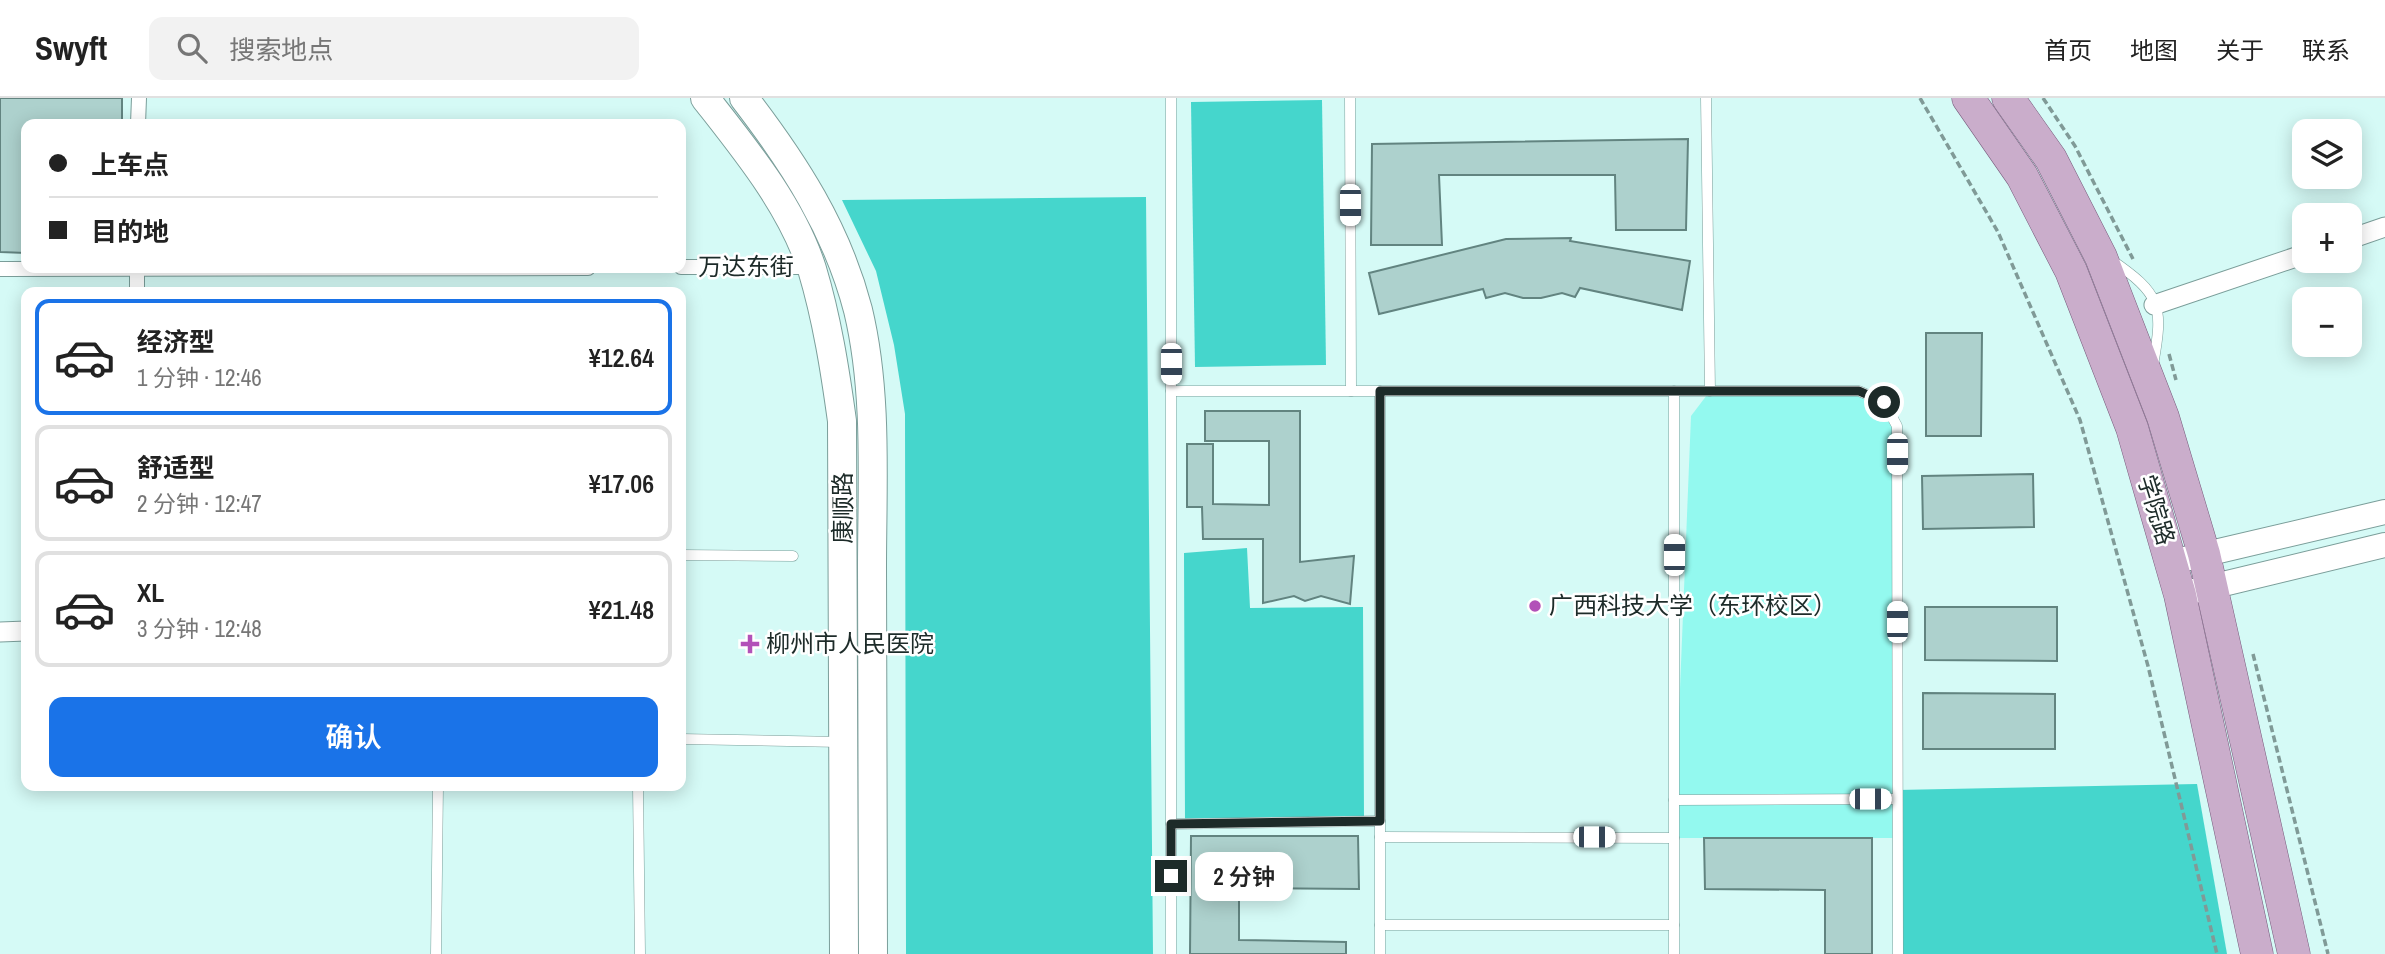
<!DOCTYPE html>
<html lang="zh">
<meta charset="utf-8">
<style>
:root{--surface:#fff;--page:#f2f2f2;--text:#222;--muted:#767676;--line:#e0e0e0;--accent:#1a73e8}
body{margin:0;font-family:"Archivo Narrow","Noto Sans SC",sans-serif;background:var(--page);color:var(--text);height:100vh;display:flex;flex-direction:column;font-size:26px;white-space:nowrap}
*{box-sizing:border-box;margin:0}
p{font-size:23px;color:var(--muted)}
.icon{flex:none;width:38px;height:38px;fill:none;stroke:currentColor;stroke-width:2;stroke-linecap:round;stroke-linejoin:round}
.map{position:relative;flex:1;overflow:hidden}
.side{position:absolute;left:21px;top:189px;width:665px;height:504px;display:flex;flex-direction:column;background:var(--surface);border-radius:14px;box-shadow:0 4px 18px #0003}
.side>*{flex:none}
.guide{position:absolute;left:21px;top:21px;width:665px;height:154px;border-radius:14px;box-shadow:0 4px 18px #0003;display:grid;align-content:center;height:154px;padding:0 28px;background:var(--surface)}
.controls{position:absolute;left:2292px;top:21px;display:grid;gap:14px}
.controls a{display:grid;place-items:center;width:70px;height:70px;border-radius:14px;background:var(--surface);box-shadow:0 4px 18px #0003;font-size:35px}
.end{position:absolute;width:32px;height:32px;margin:-16px;border:9px solid #1d2b29;background:#fff;box-shadow:0 0 0 4px #fff}
.from{border-radius:50%}
.bubble{position:absolute;height:49px;border-radius:14px;background:var(--surface);box-shadow:0 4px 18px #0003;font-size:23px;font-weight:600;line-height:49px;text-align:center}
.car{position:absolute;width:21px;height:42px;margin:-21px -10px;border-radius:9px;box-shadow:0 0 5px 2px #0007;background:linear-gradient(#fff 24%,#345 0 40%,#fff 0 76%,#345 0 86%,#fff 0)}
.guide b{display:flex;align-items:center;gap:24px;height:66px;font-size:26px}
.guide b+b{border-top:2px solid var(--line)}
.guide i{width:18px;height:18px;background:var(--text)}
ul{padding:12px 0 0;list-style:none}
li{display:flex;align-items:center;gap:21px;height:116px;margin:0 14px 10px;padding:0 14px;border:4px solid var(--line);border-radius:14px}
li div{flex:1}
li b{display:block;font-size:26px}
li em{font-style:normal;font-weight:600}
li.active{border-color:var(--accent)}
li>.icon{width:63px;height:63px;stroke-width:1.5}
.button{display:flex;gap:14px;margin-top:auto;padding:14px 28px}
.button a{flex:1;height:80px;border-radius:14px;background:var(--accent);color:#fff;font-size:28px;font-weight:600;line-height:80px;text-align:center}
header{display:flex;align-items:center;gap:42px;box-sizing:border-box;height:98px;padding:0 35px;background:var(--surface);border-bottom:2px solid var(--line)}
header strong{font-size:33px}
nav{display:flex;gap:38px;margin-inline-start:auto;font-size:24px}
.search{width:490px;height:63px;background:var(--page);display:flex;align-items:center;gap:18px;box-sizing:border-box;padding:0 24px;border-radius:14px;color:var(--muted);font-size:26px}
.map>svg:first-child{display:block}
.green{fill:#93f9ef}
.forest{fill:#45d6cc}
.building{fill:#add1cd;stroke:#628480;stroke-width:2}
.lines{fill:none;stroke-linecap:round;stroke-linejoin:round}
.service-casing{stroke:#7b9e9a;stroke-width:11}
.pedestrian-casing{stroke:#7b9e9a;stroke-width:16}
.minor-casing{stroke:#7b9e9a;stroke-width:21}
.tertiary-casing{stroke:#7b9e9a;stroke-width:26}
.secondary-casing{stroke:#7b9e9a;stroke-width:30}
.primary-casing{stroke:#775c7c;stroke-width:33}
.path{stroke:#809a97;stroke-width:3.5;stroke-dasharray:7 3.5;stroke-linecap:butt}
.service{stroke:#fff;stroke-width:10}
.pedestrian{stroke:#fff;stroke-width:14}
.minor{stroke:#fff;stroke-width:19}
.tertiary{stroke:#fff;stroke-width:24}
.secondary{stroke:#fff;stroke-width:28}
.primary{stroke:#caadcb;stroke-width:32}
.route{stroke:#1d2b29;stroke-width:9}
.poi-dot{fill:#b251b8;stroke:#fff;stroke-width:2.5}
.labels{text-anchor:middle;stroke-width:5;stroke-linejoin:round;paint-order:stroke}
.street-label{font-size:24px;fill:#1d2b29;stroke:#fff}
.poi-label{font-size:24px;fill:#1d2b29;stroke:#fff;text-anchor:start}
</style>
<header>
<strong>Swyft</strong>
<div class="search"><svg class="icon" aria-label="search" viewBox="0 0 24 24"><circle cx="10" cy="10" r="6"/><path d="M15 15l6 6"/></svg>搜索地点</div>
<nav><a>首页</a><a>地图</a><a>关于</a><a>联系</a></nav>
</header>
<div class="map">
<svg width="2385" height="856" viewBox="0 0 2385 856">
<rect width="100%" height="100%" fill="#d5faf6"/>
<!-- green -->
<polygon class="green" points="1710,293 1859,293 1884,304 1897,328 1897,740 1674,740 1691,318"/>
<!-- forest -->
<g class="forest">
<polygon points="1322,2 1326,267 1195,269 1191,4"/>
<polygon points="1146,99 1153,856 906,856 905,316 894,247 876,173 842,102"/>
<polygon points="1247,450 1250,510 1363,509 1364,721 1185,723 1184,455"/>
<polygon points="2197,686 2227,856 1897,856 1897,692"/>
</g>
<!-- building -->
<g class="building">
<polygon points="0,0 122,0 122,26 26,26 26,155 0,154"/>
<polygon points="1688,41 1686,132 1616,132 1615,77 1439,77 1442,147 1371,147 1372,46"/>
<polygon points="1571,140 1570,143 1690,163 1682,212 1580,190 1575,199 1562,195 1541,200 1523,200 1505,195 1486,200 1483,191 1379,216 1369,175 1506,141"/>
<polygon points="1926,235 1982,235 1981,338 1926,338"/>
<polygon points="1205,313 1300,313 1300,464 1354,458 1350,506 1321,498 1305,503 1294,498 1263,505 1263,441 1203,441 1202,409 1187,409 1187,346 1213,346 1213,406 1269,407 1269,343 1205,343"/>
<polygon points="2033,376 2034,429 1923,431 1922,378"/>
<polygon points="1925,509 2057,509 2057,563 1925,562"/>
<polygon points="1923,595 2055,596 2055,651 1923,651"/>
<polygon points="1191,738 1358,738 1359,791 1239,790 1239,842 1346,844 1346,856 1190,856"/>
<polygon points="1704,740 1872,740 1872,856 1825,856 1825,792 1705,791"/>
</g>
<g class="lines">
<defs>
<g id="service">
<polyline points="1350,0 1351,293"/>
<polyline points="1706,0 1710,293"/>
<path d="M2110,161C2161,196 2164,207 2153,267"/>
<polyline points="1171,293 1859,293 1884,304 1897,328 1898,856"/>
<polyline points="1380,293 1380,856"/>
<polyline points="1674,293 1674,856"/>
<polyline points="681,457 793,458"/>
<polyline points="681,641 841,644"/>
<polyline points="638,688 640,856"/>
<polyline points="1674,702 1897,701"/>
<polyline points="1171,726 1380,723"/>
<polyline points="1380,739 1674,740"/>
<polyline points="1380,827 1674,827"/>
<polyline points="436,856 438,688"/>
<polyline points="1171,856 1171,0"/>
</g>
<g id="pedestrian">
<polyline points="138,26 139,0"/>
<polyline points="681,169 811,169"/>
<polyline points="137,170 137,194"/>
<polyline points="0,171 588,170"/>
</g>
<g id="minor">
<polyline points="2350,141 2385,129"/>
<polyline points="2154,207 2305,156"/>
<polyline points="0,534 26,533"/>
</g>
<g id="tertiary">
<polyline points="2172,464 2385,414"/>
<polyline points="2194,493 2385,447"/>
</g>
<g id="secondary">
<path d="M705,0C745,51 792,108 812,171C827,221 835,272 842,323L844,856"/>
<path d="M744,0C794,65 837,131 858,212C878,295 872,386 872,470C872,599 873,727 873,856"/>
</g>
<g id="primary">
<polyline points="1968,0 2022,78 2071,173 2132,330 2180,497 2257,856"/>
<polyline points="2008,0 2051,61 2101,159 2163,319 2204,456 2294,856"/>
</g>
</defs>
<!-- service casing -->
<use href="#service" class="service-casing"/>
<!-- pedestrian casing -->
<use href="#pedestrian" class="pedestrian-casing"/>
<!-- minor casing -->
<use href="#minor" class="minor-casing"/>
<!-- tertiary casing -->
<use href="#tertiary" class="tertiary-casing"/>
<!-- secondary casing -->
<use href="#secondary" class="secondary-casing"/>
<!-- primary casing -->
<use href="#primary" class="primary-casing"/>
<!-- path -->
<g class="path">
<polyline points="1920,0 1998,134 2080,322 2148,568 2217,856"/>
<polyline points="2043,0 2075,48 2133,161"/>
<polyline points="2169,256 2176,282"/>
<polyline points="2253,556 2328,856"/>
</g>
<!-- service -->
<use href="#service" class="service"/>
<!-- pedestrian -->
<use href="#pedestrian" class="pedestrian"/>
<!-- minor -->
<use href="#minor" class="minor"/>
<!-- tertiary -->
<use href="#tertiary" class="tertiary"/>
<!-- secondary -->
<use href="#secondary" class="secondary"/>
<!-- primary -->
<use href="#primary" class="primary"/>
</g>
<g class="lines">
<!-- route -->
<polyline class="route" points="1171,778 1171,726 1380,723 1380,293 1859,293 1884,304"/>
</g>
<!-- markers -->
<g class="poi-dot">
<circle cx="1535" cy="508" r="7"/>
<path d="M746.5 535.5h7v7h7v7h-7v7h-7v-7h-7v-7h7z"/>
</g>
<g class="labels">
<!-- street labels -->
<g class="street-label">
<text x="746" y="177">万达东街</text>
<text transform="translate(843 410) rotate(-90)" y="8">康顺路</text>
<text transform="translate(2156 412) rotate(73)" y="8">学院路</text>
</g>
<!-- poi labels -->
<g class="poi-label">
<text x="1549" y="516">广西科技大学（东环校区）</text>
<text x="766" y="554">柳州市人民医院</text>
</g>
</g>
</svg>
<div class="controls">
<a><svg class="icon" aria-label="layers" viewBox="0 0 24 24"><path d="M12 4l9 5-9 5-9-5zM3 14l9 5 9-5"/></svg></a>
<a>+</a>
<a>−</a>
</div>
<i class="end from" style="left:1884px;top:304px"></i>
<i class="end" style="left:1171px;top:778px"></i>
<div class="bubble" style="left:1195px;top:754px;width:98px">2 分钟</div>
<i class="car" style="left:1350px;top:107px;rotate:180deg"></i>
<i class="car" style="left:1171px;top:266px;rotate:180deg"></i>
<i class="car" style="left:1897px;top:356px;rotate:180deg"></i>
<i class="car" style="left:1674px;top:457px;rotate:0deg"></i>
<i class="car" style="left:1897px;top:524px;rotate:0deg"></i>
<i class="car" style="left:1870px;top:701px;rotate:90deg"></i>
<i class="car" style="left:1594px;top:739px;rotate:90deg"></i>
<div class="guide">
<b><i class="from"></i>上车点</b>
<b><i></i>目的地</b>
</div>
<section class="side">
<ul>
<li class="active"><svg class="icon" aria-label="car" viewBox="0 0 24 24"><path d="M5 17H2v-5l4-1 3-4h7l3 4 3 1v5h-3M9 17h6M6 11h13"/><circle cx="7" cy="17" r="2"/><circle cx="17" cy="17" r="2"/></svg><div><b>经济型</b><p>1 分钟 · 12:46</p></div><em>¥12.64</em></li>
<li><svg class="icon" aria-label="car" viewBox="0 0 24 24"><path d="M5 17H2v-5l4-1 3-4h7l3 4 3 1v5h-3M9 17h6M6 11h13"/><circle cx="7" cy="17" r="2"/><circle cx="17" cy="17" r="2"/></svg><div><b>舒适型</b><p>2 分钟 · 12:47</p></div><em>¥17.06</em></li>
<li><svg class="icon" aria-label="car" viewBox="0 0 24 24"><path d="M5 17H2v-5l4-1 3-4h7l3 4 3 1v5h-3M9 17h6M6 11h13"/><circle cx="7" cy="17" r="2"/><circle cx="17" cy="17" r="2"/></svg><div><b>XL</b><p>3 分钟 · 12:48</p></div><em>¥21.48</em></li>
</ul>
<div class="button"><a>确认</a></div>
</section>
</div>
